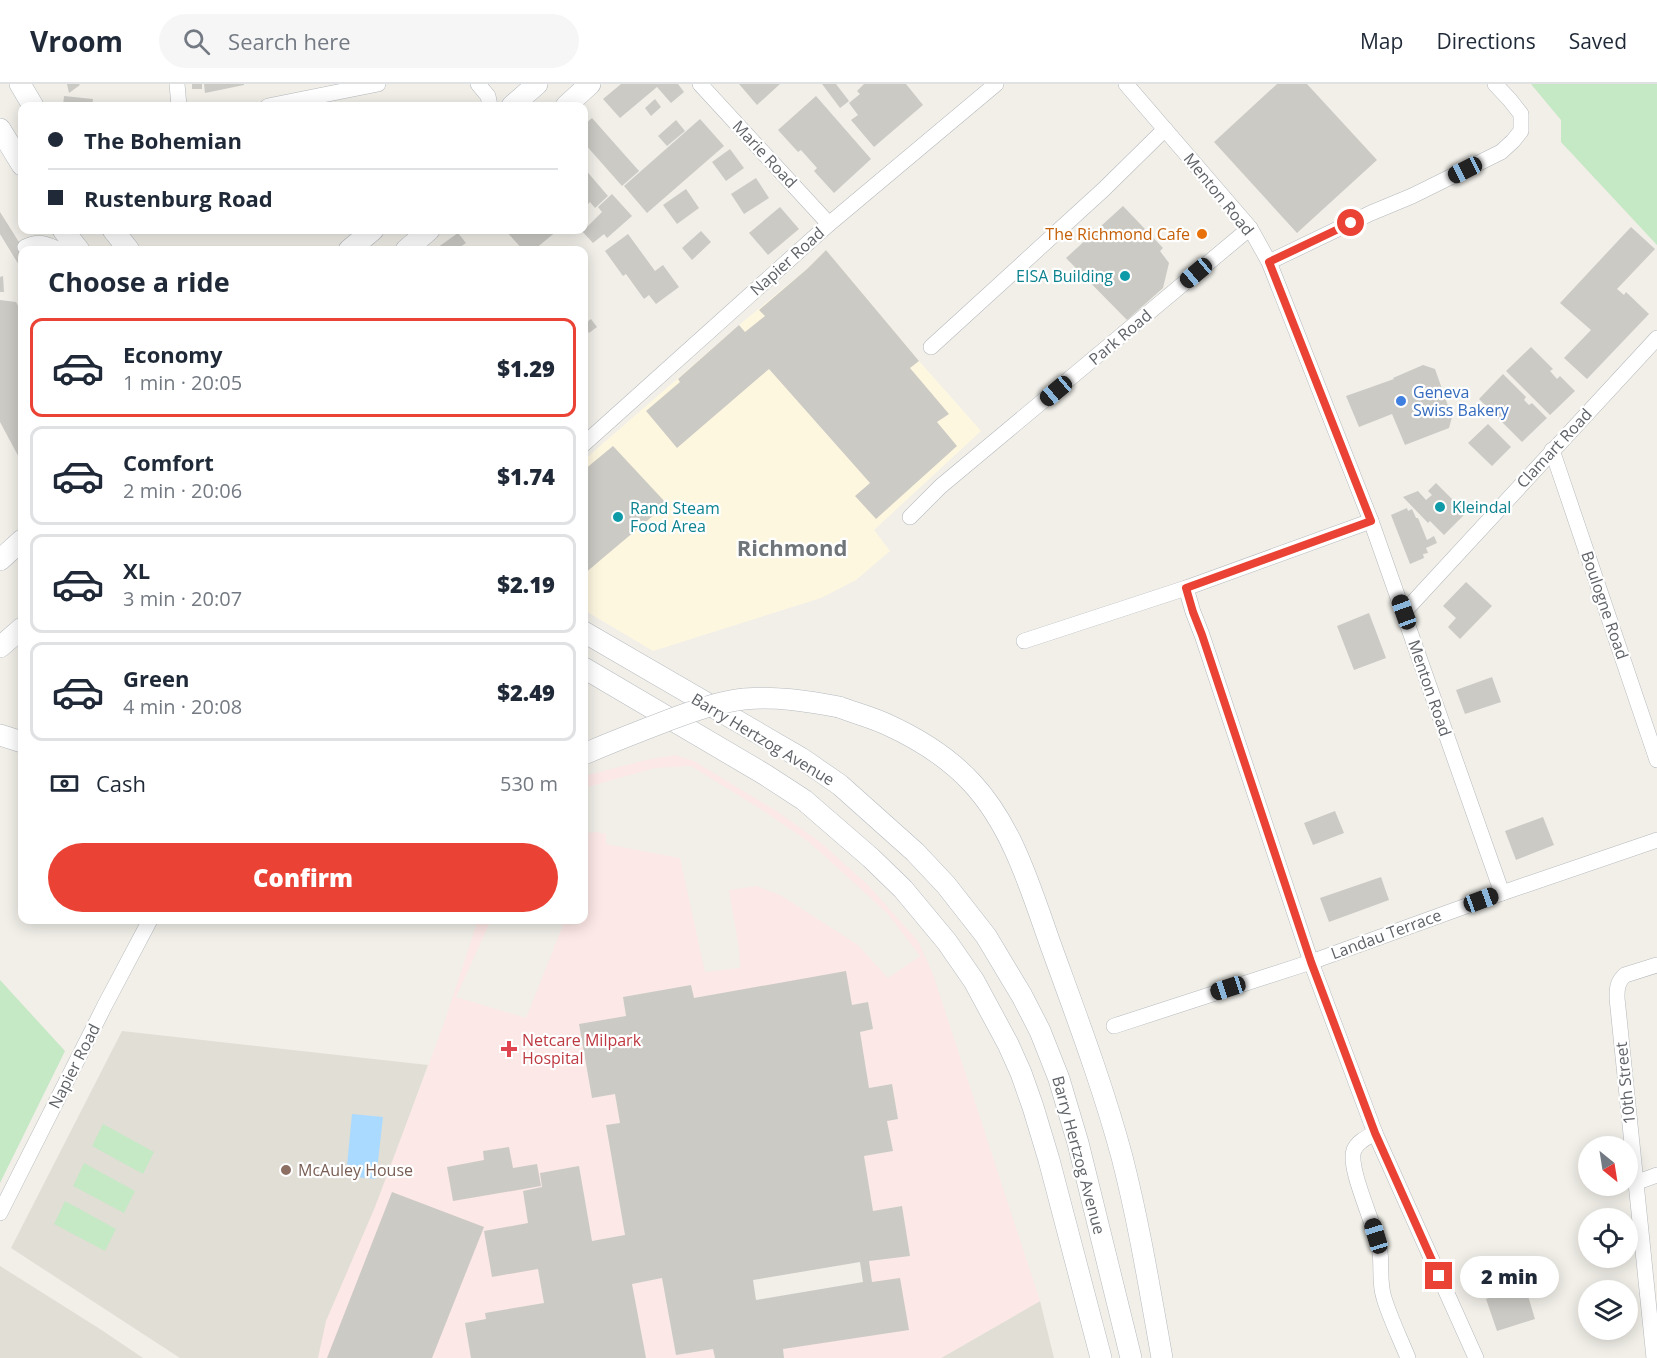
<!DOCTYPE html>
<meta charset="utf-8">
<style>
:root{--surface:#fff;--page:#f6f6f7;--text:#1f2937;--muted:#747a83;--line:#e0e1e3;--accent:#ea4335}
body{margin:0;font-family:"Open Sans",sans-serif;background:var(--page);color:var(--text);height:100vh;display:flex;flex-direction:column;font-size:22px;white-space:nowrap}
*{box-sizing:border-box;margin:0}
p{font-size:20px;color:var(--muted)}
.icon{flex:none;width:33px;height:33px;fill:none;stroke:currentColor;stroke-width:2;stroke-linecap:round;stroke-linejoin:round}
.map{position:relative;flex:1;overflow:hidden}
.side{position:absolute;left:18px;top:162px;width:570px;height:678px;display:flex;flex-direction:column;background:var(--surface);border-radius:12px;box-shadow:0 3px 15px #0003}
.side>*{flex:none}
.guide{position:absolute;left:18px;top:18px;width:570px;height:132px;border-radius:12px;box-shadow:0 3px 15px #0003;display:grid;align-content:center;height:132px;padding:0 30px;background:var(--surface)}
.needle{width:39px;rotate:150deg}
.tools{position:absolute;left:1578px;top:1052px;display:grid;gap:12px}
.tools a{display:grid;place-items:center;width:60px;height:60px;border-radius:50%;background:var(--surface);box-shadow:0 3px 15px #0003;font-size:30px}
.end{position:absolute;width:27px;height:27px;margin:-14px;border:8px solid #ea4335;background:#fff;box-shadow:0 0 0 3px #fff}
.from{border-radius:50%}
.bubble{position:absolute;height:42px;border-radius:21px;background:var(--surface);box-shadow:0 3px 15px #0003;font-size:20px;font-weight:800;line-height:42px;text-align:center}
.car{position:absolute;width:18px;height:36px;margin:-18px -9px;border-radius:8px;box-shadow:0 0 4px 2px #0007;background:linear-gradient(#222 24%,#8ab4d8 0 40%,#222 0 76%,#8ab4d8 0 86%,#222 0)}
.guide b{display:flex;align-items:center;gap:21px;height:57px;font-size:22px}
.guide b+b{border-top:2px solid var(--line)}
.guide i{width:15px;height:15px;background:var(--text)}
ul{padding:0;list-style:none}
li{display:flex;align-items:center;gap:18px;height:99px;margin:0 12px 9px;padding:0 18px;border:3px solid var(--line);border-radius:12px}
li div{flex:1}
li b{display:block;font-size:22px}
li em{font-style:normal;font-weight:800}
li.active{border-color:var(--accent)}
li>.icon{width:54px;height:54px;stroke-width:1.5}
h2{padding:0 30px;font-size:27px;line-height:72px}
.pay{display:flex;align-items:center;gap:15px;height:66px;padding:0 30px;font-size:22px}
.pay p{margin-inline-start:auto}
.cta{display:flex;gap:12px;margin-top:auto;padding:12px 30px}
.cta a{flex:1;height:69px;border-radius:36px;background:var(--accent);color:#fff;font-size:24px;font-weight:800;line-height:69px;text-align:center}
header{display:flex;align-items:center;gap:36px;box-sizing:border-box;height:84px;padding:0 30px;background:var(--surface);border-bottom:2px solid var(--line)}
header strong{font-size:28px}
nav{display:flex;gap:33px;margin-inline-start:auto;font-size:21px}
.search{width:420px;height:54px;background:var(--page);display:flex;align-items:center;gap:15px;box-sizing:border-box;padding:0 21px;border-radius:33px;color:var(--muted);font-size:22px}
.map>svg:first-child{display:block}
.commercial{fill:#fef7e0}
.education{fill:#e1ded6}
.medical{fill:#fce8e6}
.green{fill:#c5e8c5}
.water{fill:#aadaff}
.building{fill:#cccac5;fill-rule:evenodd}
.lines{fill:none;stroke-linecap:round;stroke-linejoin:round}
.minor-casing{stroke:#b5b8bc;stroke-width:16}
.secondary-casing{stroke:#b6babf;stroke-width:22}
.minor{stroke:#fff;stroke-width:15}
.secondary{stroke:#fff;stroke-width:21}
.secondary-bridge-casing{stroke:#b6babf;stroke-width:22;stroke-linecap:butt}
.secondary-bridge{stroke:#fff;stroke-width:21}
.route{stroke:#ea4335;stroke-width:8}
.food-dot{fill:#e8710a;stroke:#fff;stroke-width:2}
.culture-dot{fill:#0f9aa8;stroke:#fff;stroke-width:2}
.shop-dot{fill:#3f7fe0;stroke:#fff;stroke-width:2}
.health-dot{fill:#e0444e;stroke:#fff;stroke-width:2}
.education-dot{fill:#8d6e63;stroke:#fff;stroke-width:2}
.labels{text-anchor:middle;stroke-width:4.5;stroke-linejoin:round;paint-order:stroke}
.street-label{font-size:16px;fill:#5f6368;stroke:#fff}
.food-label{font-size:16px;fill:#c56008;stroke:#fff;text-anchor:end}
.culture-label{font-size:16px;fill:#0d838f;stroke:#fff;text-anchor:start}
.shop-label{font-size:16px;fill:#366cbe;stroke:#fff;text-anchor:start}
.health-label{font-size:16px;fill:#be3a42;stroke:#fff;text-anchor:start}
.education-label{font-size:16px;fill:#785e54;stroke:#fff;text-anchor:start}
.district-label{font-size:22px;font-weight:bold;fill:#70757a;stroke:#fff}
</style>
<header>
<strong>Vroom</strong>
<div class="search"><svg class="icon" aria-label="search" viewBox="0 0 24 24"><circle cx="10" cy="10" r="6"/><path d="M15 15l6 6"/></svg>Search here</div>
<nav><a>Map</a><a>Directions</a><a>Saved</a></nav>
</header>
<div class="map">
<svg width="1657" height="1274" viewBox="0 0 1657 1274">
<rect width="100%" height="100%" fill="#f1efe8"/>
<!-- commercial -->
<polygon class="commercial" points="826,166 919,277 981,347 874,446 890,467 856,496 821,514 653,567 584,526 584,376 739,241 807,185"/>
<!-- education -->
<g class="education">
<polygon points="122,947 428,981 321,1274 180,1274 11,1164"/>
<polygon points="0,1182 100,1245 143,1274 0,1274"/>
<polygon points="1040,1217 1054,1274 941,1274"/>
</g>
<!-- medical -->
<g class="medical">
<polygon points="675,671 694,677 778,728 820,758 868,801 918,857 933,890 1040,1217 941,1274 784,1274 783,1265 872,1198 869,1177 910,1172 902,1122 873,1127 864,1072 893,1067 887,1037 898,1035 892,1000 869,1004 860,948 873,945 868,918 852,921 846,888 694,914 691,901 623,913 626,932 579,941 592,1014 615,1010 620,1039 606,1042 625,1151 592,1157 579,1082 540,1089 542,1103 523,1107 544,1219 486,1229 486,1235 465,1239 471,1274 318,1274 326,1237 375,1123 442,945 478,836 491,836 456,913 526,934 565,836 584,836 584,788 588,776 584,772 584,749 597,748 606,750 606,760 680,774 705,888 740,884 739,865 729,806 757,802 782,812 858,861 888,894 920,872 887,829 809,758 762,726 691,682 655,684 584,704 584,692 646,676"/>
<polygon points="662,1194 676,1271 713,1265 715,1274 646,1274 632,1200"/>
</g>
<!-- green -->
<g class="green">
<polygon points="1531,0 1657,0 1657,161 1561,58 1561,36"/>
<polygon points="0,896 65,967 0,1099"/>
<polygon points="103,1040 154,1068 143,1090 92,1062"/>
<polygon points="84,1079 135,1107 124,1129 73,1102"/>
<polygon points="65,1117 116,1145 105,1167 54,1140"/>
</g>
<!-- water -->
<polygon class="water" points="352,1030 383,1033 376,1095 346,1092"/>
<!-- building -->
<g class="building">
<polygon points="67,0 79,0 80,1 69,9"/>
<rect x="192" y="0" width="10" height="5"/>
<polygon points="204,0 244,0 244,1 205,9"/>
<polygon points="621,0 678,0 684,8 671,19 657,3 620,34 603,15"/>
<polygon points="739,0 780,0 757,21"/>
<polygon points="822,0 836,0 849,17 840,24"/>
<polygon points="864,0 906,0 923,21 874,63 851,36 858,31 849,19 860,10 857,7"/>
<polygon points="1277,0 1307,0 1377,76 1297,149 1214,58"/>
<polygon points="64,12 93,15 92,22 63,22"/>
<polygon points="816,12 871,75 834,109 814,87 817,84 801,66 798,68 778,46"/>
<polygon points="655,15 661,23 651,32 645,24"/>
<polygon points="592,34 639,87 622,102 584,59 584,41"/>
<polygon points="700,35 724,62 647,129 624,102"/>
<polygon points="676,36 685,47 667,62 658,52"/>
<polygon points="730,65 744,84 726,97 712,78"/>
<polygon points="584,84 608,112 595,124 590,118 584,124"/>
<polygon points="756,94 769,114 744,130 731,110"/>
<polygon points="686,105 699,124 677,140 663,121"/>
<polygon points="612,110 632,132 607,154 604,150 593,159 581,146 584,146 602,128 598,123"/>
<polygon points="1123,122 1163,164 1160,167 1169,179 1163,204 1127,236 1066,174"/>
<polygon points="780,123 799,145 768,171 749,149"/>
<polygon points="0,128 24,166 22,166 22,186 0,150"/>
<polygon points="1631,143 1655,165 1617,205 1624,211 1626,208 1649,230 1587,295 1564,274 1591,246 1560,219"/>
<polygon points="505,146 558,146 534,166 523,166"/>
<polygon points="701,147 711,158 692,176 682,164"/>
<polygon points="458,149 466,159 456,166 434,166"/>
<polygon points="628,150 655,187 663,181 679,203 656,220 649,211 644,215 626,190 623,192 605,167"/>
<polygon points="826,166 919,277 910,284 949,330 937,338 957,362 876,435 855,412 870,399 769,285 677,364 646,327 680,298 678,295 739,241 745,248 765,232 759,226 807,185"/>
<polygon points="3,192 4,208 0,208 0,193"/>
<polygon points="0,216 16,218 22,229 22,379 0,338"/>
<polygon points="591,235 597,243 589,249 584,240"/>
<polygon points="1531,263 1553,285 1550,287 1557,295 1560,292 1575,307 1550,331 1506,287"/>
<polygon points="1423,281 1435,285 1452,333 1449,344 1405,361 1392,330 1359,343 1346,312 1394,295 1393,294"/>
<polygon points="1503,290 1526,313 1524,316 1529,321 1532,319 1547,334 1522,358 1479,315"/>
<polygon points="1488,340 1511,363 1492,382 1468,359"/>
<polygon points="613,362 667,420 584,490 584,386"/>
<polygon points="1436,399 1457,420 1461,416 1470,425 1444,451 1430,437 1428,439 1403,413 1418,407 1426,416 1432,411 1428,407"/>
<polygon points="1407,424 1408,427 1412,425 1416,434 1418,434 1427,456 1434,452 1437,459 1426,464 1428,469 1423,470 1424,474 1410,480 1391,431"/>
<polygon points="1466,498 1492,522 1460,555 1448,543 1456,534 1443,522"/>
<polygon points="1369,529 1386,574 1354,586 1337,542"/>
<polygon points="1492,593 1501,618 1465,630 1456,606"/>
<polygon points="1335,727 1344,749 1313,761 1304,739"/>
<polygon points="1543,733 1554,761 1516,776 1505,747"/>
<polygon points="1381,793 1389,816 1329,838 1320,814"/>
<path d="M846,887L852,921L868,918L873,945L860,948L869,1004L892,1000L898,1035L887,1037L893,1067L864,1072L873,1127L902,1122L910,1172L869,1177L872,1198L900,1194L909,1246L783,1265L784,1274H715L713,1265L676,1271L662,1194L632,1200L646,1274H471L465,1239L486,1235L485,1229L544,1219L538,1185L492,1193L484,1147L528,1139L523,1107L542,1103L540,1089L579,1082L592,1157L625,1151L606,1041L620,1039L615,1010L592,1014L579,940L626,932L623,913L691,901L694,914ZM860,1178L863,1198L756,1216L753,1196Z"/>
<polygon points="509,1063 513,1084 537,1080 541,1102 453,1117 447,1083 484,1076 483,1067"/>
<polygon points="392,1108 484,1143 432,1274 327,1274"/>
<polygon points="1525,1202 1535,1235 1497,1247 1486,1215"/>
</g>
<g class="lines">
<defs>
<g id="minor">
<polyline points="177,0 179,22"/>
<polyline points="478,0 488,12 490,22"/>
<polyline points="700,0 829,140"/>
<polyline points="1126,0 1250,144 1269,178 1371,437 1502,809"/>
<polyline points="268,22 378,0"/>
<path d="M25,163C40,156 46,160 60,166"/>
<polyline points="1269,178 1371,129 1412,112 1501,68 1513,57 1521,47 1521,30 1510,16 1495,0"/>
<polyline points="931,263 1104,105 1165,45"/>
<polyline points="584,360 829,140 996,0"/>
<polyline points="1552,366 1657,676"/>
<polyline points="910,433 941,402 1250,144"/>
<polyline points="1186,504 1193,528 1202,551 1311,878 1375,1049 1476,1274"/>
<polyline points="1404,528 1657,254"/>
<polyline points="1024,557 1186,504 1371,437"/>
<polyline points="1114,942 1311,878 1502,809 1657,756"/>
<path d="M1375,1049C1368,1053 1358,1057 1354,1066C1347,1085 1377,1144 1380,1168C1382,1184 1379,1199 1384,1214C1390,1234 1400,1254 1408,1274"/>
<polyline points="1635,1099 1657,1091"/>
<polyline points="0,1129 105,921 150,836"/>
<path d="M1654,1274L1617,914C1617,905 1617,898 1625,891L1657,881"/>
</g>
<g id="secondary">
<polyline points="20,0 33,22"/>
<polyline points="512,22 537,0"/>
<polyline points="566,22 590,0"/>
<polyline points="0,45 22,81"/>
<polyline points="63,146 79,166"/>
<polyline points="113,146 129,166"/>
<polyline points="349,166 373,146"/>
<polyline points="406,166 429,146"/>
<polyline points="0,476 22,456"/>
<polyline points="584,548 801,674 840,701 915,768 946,801 986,852 1022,912 1040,947 1059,995 1078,1059 1131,1274"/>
<polyline points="0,563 22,544"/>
<polyline points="584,584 764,690 804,716 871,774 903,805 947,858 974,897 1008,960 1021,989 1033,1023 1049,1076 1101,1274"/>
<path d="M839,623C855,629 871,633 886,640C917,654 949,674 972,699C1013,743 1031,806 1051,862C1076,931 1103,1002 1122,1073C1139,1139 1150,1207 1162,1274"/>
<polyline points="0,651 22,658"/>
</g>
</defs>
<!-- minor casing -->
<use href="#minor" class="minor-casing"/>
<!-- secondary casing -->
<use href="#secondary" class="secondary-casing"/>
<!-- minor -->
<use href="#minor" class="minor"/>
<!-- secondary -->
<use href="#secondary" class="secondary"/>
<defs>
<path id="secondary-bridge" d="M584,670C612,658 640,647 669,636C693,627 718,618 744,615C776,612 807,617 839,623"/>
</defs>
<!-- secondary-bridge casing -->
<use href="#secondary-bridge" class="secondary-bridge-casing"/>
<!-- secondary-bridge -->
<use href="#secondary-bridge" class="secondary-bridge"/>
</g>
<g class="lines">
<!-- route -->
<polyline class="route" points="1351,139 1269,178 1371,437 1186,504 1193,528 1202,551 1311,878 1375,1049 1439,1192"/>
</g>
<!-- markers -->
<circle class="food-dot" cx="1202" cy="150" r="6"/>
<g class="culture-dot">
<circle cx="1125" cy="192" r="6"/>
<circle cx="1440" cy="423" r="6"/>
<circle cx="618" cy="433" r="6"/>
</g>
<circle class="shop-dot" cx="1401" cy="317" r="6"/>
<path class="health-dot" d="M506 956h6v6h6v6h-6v6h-6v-6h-6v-6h6z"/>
<circle class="education-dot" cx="286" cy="1086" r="6"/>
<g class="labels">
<!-- street labels -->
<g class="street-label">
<text transform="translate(765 70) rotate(47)" y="6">Marie Road</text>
<text transform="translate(1219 110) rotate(51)" y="6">Menton Road</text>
<text transform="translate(787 177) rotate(-42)" y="6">Napier Road</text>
<text transform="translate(1120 253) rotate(-40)" y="6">Park Road</text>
<text transform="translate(1554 364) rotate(-47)" y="6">Clamart Road</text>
<text transform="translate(1605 521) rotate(71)" y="6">Boulogne Road</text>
<text transform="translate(1430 604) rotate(71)" y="6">Menton Road</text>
<text transform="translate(763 655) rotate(31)" y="6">Barry Hertzog Avenue</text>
<text transform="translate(1386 850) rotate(-20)" y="6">Landau Terrace</text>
<text transform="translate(74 982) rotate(-63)" y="6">Napier Road</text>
<text transform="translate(1625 999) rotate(-96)" y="6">10th Street</text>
<text transform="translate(1079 1071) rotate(75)" y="6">Barry Hertzog Avenue</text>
</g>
<!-- food labels -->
<g class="food-label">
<text x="1190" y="156">The Richmond Cafe</text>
</g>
<!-- culture labels -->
<g class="culture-label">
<text x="1113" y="198" text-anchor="end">EISA Building</text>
<text x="1452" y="429">Kleindal</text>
<text x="630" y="430">Rand Steam<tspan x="630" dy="18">Food Area</tspan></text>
</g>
<!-- shop labels -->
<g class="shop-label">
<text x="1413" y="314">Geneva<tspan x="1413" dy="18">Swiss Bakery</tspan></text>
</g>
<!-- health labels -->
<g class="health-label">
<text x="522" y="962">Netcare Milpark<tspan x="522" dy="18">Hospital</tspan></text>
</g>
<!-- education labels -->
<g class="education-label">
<text x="298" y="1092">McAuley House</text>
</g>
<!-- district labels -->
<g class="district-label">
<text x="792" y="472">Richmond</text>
</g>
</g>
</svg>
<div class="tools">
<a><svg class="needle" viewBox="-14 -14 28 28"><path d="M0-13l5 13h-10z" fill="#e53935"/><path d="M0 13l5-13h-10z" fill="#747a83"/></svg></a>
<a><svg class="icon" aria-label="locate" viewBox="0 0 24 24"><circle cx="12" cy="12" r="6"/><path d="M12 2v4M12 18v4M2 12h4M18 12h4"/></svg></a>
<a><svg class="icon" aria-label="layers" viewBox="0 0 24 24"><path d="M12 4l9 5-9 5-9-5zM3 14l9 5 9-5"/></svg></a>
</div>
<i class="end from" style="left:1351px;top:139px"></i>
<i class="end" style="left:1439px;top:1192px"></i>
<div class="bubble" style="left:1460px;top:1172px;width:99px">2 min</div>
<i class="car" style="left:1465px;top:86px;rotate:243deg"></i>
<i class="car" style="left:1196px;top:189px;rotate:230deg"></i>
<i class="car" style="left:1056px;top:307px;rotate:230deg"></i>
<i class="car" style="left:1404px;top:528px;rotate:340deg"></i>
<i class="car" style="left:1481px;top:816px;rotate:70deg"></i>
<i class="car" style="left:1228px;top:904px;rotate:252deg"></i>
<i class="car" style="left:1376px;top:1152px;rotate:343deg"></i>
<div class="guide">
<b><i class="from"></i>The Bohemian</b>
<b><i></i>Rustenburg Road</b>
</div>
<section class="side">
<h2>Choose a ride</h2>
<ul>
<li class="active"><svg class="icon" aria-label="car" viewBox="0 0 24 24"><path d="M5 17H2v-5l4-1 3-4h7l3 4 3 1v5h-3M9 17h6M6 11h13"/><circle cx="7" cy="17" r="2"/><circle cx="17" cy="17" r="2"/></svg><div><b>Economy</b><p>1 min · 20:05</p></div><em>$1.29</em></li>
<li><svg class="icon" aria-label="car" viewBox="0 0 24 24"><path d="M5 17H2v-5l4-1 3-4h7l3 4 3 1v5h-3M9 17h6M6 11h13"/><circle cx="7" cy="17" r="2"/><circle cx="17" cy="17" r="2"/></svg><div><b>Comfort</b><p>2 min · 20:06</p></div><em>$1.74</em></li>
<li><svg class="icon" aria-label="car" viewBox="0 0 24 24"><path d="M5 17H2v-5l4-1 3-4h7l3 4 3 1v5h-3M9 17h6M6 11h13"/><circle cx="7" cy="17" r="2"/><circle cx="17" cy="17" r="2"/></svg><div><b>XL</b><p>3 min · 20:07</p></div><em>$2.19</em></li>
<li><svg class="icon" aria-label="car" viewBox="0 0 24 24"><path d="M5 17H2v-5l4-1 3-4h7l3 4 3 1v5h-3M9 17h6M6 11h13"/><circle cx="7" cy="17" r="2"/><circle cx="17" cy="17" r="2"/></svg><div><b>Green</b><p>4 min · 20:08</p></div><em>$2.49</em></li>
</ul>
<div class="pay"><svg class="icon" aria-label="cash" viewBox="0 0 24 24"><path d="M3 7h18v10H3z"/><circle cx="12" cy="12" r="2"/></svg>Cash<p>530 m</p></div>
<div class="cta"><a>Confirm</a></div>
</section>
</div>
